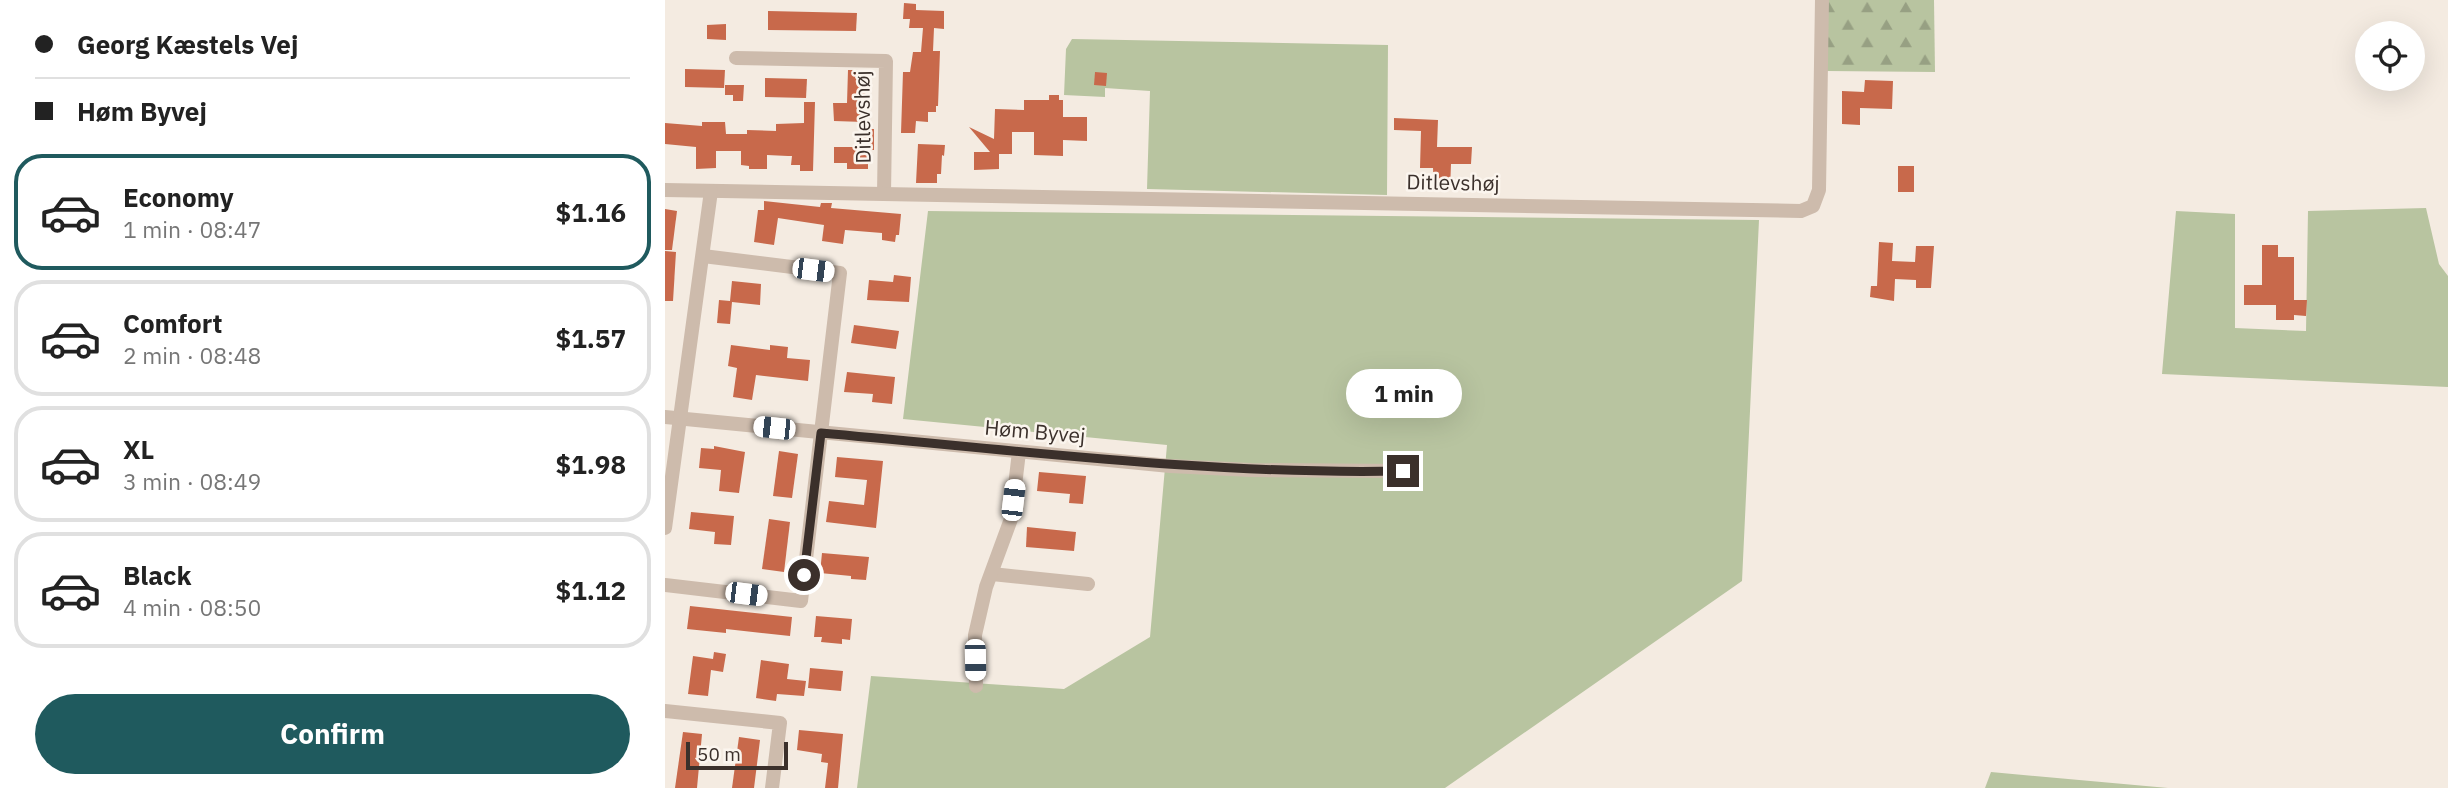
<!DOCTYPE html>
<meta charset="utf-8">
<style>
:root{--surface:#fff;--page:#f6f6f6;--text:#222;--muted:#767676;--line:#e0e0e0;--accent:#1f5a5e}
body{margin:0;font-family:"IBM Plex Sans",sans-serif;background:var(--page);color:var(--text);height:100vh;display:flex;flex-direction:column;font-size:26px;white-space:nowrap}
*{box-sizing:border-box;margin:0}
p{font-size:23px;color:var(--muted)}
.icon{flex:none;width:38px;height:38px;fill:none;stroke:currentColor;stroke-width:2;stroke-linecap:round;stroke-linejoin:round}
.map{position:relative;flex:1;overflow:hidden}
.sheet{display:flex;flex-direction:column;background:var(--surface);width:665px}
.sheet>*{flex:none}
.banner{display:grid;align-content:center;height:154px;padding:0 35px;background:var(--surface)}
.controls{position:absolute;left:1690px;top:21px;display:grid;gap:14px}
.controls a{display:grid;place-items:center;width:70px;height:70px;border-radius:50%;background:var(--surface);box-shadow:0 7px 28px #0002;font-size:35px}
.scale{position:absolute;left:21px;bottom:18px;width:102px;box-sizing:border-box;padding-left:7px;border:4px solid #3b302b;border-top:0;font-size:19px;line-height:24px;white-space:nowrap;color:#3b302b;-webkit-text-stroke:5px #fbf5ee;paint-order:stroke}
.end{position:absolute;width:32px;height:32px;margin:-16px;border:9px solid #3b302b;background:#fff;box-shadow:0 0 0 4px #fff}
.from{border-radius:50%}
.bubble{position:absolute;height:49px;border-radius:24px;background:var(--surface);box-shadow:0 7px 28px #0002;font-size:23px;font-weight:700;line-height:49px;text-align:center}
.car{position:absolute;width:21px;height:42px;margin:-21px -10px;border-radius:9px;box-shadow:0 0 5px 2px #0007;background:linear-gradient(#fff 24%,#345 0 40%,#fff 0 76%,#345 0 86%,#fff 0)}
.banner b{display:flex;align-items:center;gap:24px;height:66px;font-size:26px}
.banner b+b{border-top:2px solid var(--line)}
.banner i{width:18px;height:18px;background:var(--text)}
ul{padding:0;list-style:none}
li{display:flex;align-items:center;gap:21px;height:116px;margin:0 14px 10px;padding:0 21px;border:4px solid var(--line);border-radius:28px}
li div{flex:1}
li b{display:block;font-size:26px}
li em{font-style:normal;font-weight:700}
li.active{border-color:var(--accent)}
li>.icon{width:63px;height:63px;stroke-width:1.5}
.action{display:flex;gap:14px;margin-top:auto;padding:14px 35px}
.action a{flex:1;height:80px;border-radius:42px;background:var(--accent);color:#fff;font-size:28px;font-weight:700;line-height:80px;text-align:center}
main{display:flex;flex:1;min-height:0}
.map>svg:first-child{display:block}
.grass{fill:#b8c4a0}
.forest{fill:url(#forest-firs)}
.building{fill:#c8694b}
.lines{fill:none;stroke-linecap:round;stroke-linejoin:round}
.street{stroke:#cdbbac;stroke-width:14}
.route{stroke:#3b302b;stroke-width:9}
.labels{text-anchor:middle;stroke-width:5;stroke-linejoin:round;paint-order:stroke}
.street-label{font-size:21px;fill:#3b302b;stroke:#fbf5ee}
</style>
<main>
<section class="sheet">
<div class="banner">
<b><i class="from"></i>Georg Kæstels Vej</b>
<b><i></i>Høm Byvej</b>
</div>
<ul>
<li class="active"><svg class="icon" aria-label="car" viewBox="0 0 24 24"><path d="M5 17H2v-5l4-1 3-4h7l3 4 3 1v5h-3M9 17h6M6 11h13"/><circle cx="7" cy="17" r="2"/><circle cx="17" cy="17" r="2"/></svg><div><b>Economy</b><p>1 min · 08:47</p></div><em>$1.16</em></li>
<li><svg class="icon" aria-label="car" viewBox="0 0 24 24"><path d="M5 17H2v-5l4-1 3-4h7l3 4 3 1v5h-3M9 17h6M6 11h13"/><circle cx="7" cy="17" r="2"/><circle cx="17" cy="17" r="2"/></svg><div><b>Comfort</b><p>2 min · 08:48</p></div><em>$1.57</em></li>
<li><svg class="icon" aria-label="car" viewBox="0 0 24 24"><path d="M5 17H2v-5l4-1 3-4h7l3 4 3 1v5h-3M9 17h6M6 11h13"/><circle cx="7" cy="17" r="2"/><circle cx="17" cy="17" r="2"/></svg><div><b>XL</b><p>3 min · 08:49</p></div><em>$1.98</em></li>
<li><svg class="icon" aria-label="car" viewBox="0 0 24 24"><path d="M5 17H2v-5l4-1 3-4h7l3 4 3 1v5h-3M9 17h6M6 11h13"/><circle cx="7" cy="17" r="2"/><circle cx="17" cy="17" r="2"/></svg><div><b>Black</b><p>4 min · 08:50</p></div><em>$1.12</em></li>
</ul>
<div class="action"><a>Confirm</a></div>
</section>
<div class="map">
<svg width="1783" height="788" viewBox="0 0 1783 788">
<defs>
<pattern id="forest-firs" width="22" height="20" patternUnits="userSpaceOnUse" patternTransform="scale(1.75)"><rect width="22" height="20" fill="#b8c4a0"/><path d="M5 1l3.5 6h-7zM16 11l3.5 6h-7z" fill="#97a083"/></pattern>
</defs>
<rect width="100%" height="100%" fill="#f4ebe1"/>
<!-- grass -->
<g class="grass">
<polygon points="407,39 723,45 722,195 482,189 485,91 440,88 440,97 399,95 401,49"/>
<polygon points="1761,208 1774,264 1783,276 1783,387 1497,374 1511,211 1570,214 1570,328 1641,331 1643,211"/>
<polygon points="263,211 1094,220 1077,581 780,788 192,788 206,676 399,689 485,637 502,445 238,419"/>
<polygon points="1326,772 1503,788 1320,788"/>
</g>
<!-- forest -->
<polygon class="forest" points="1161,0 1269,0 1270,72 1161,71"/>
<!-- building -->
<g class="building">
<polygon points="239,3 251,4 251,10 279,11 279,29 269,28 268,51 275,51 273,106 271,106 271,112 263,112 263,122 251,121 250,133 236,133 238,72 245,72 248,52 256,52 258,28 244,28 245,19 238,19"/>
<polygon points="103,11 192,13 191,31 103,30"/>
<polygon points="61,24 61,40 42,39 42,25"/>
<polygon points="20,69 60,70 59,88 20,87"/>
<polygon points="183,70 195,70 195,80 201,80 199,122 169,121 168,103 182,103"/>
<polygon points="430,72 442,73 441,86 429,85"/>
<polygon points="100,78 142,79 141,98 100,97"/>
<polygon points="1200,80 1228,81 1227,109 1195,108 1195,125 1177,124 1177,91 1199,92"/>
<polygon points="60,85 79,85 78,101 68,101 68,95 60,95"/>
<polygon points="384,95 394,95 394,100 398,100 398,117 422,117 422,141 398,140 398,156 369,155 369,132 347,132 347,154 334,154 334,169 309,170 309,152 325,152 304,127 329,139 330,109 359,110 359,100 384,100"/>
<polygon points="139,102 150,102 148,171 135,171 135,165 126,165 127,156 123,156 102,155 102,169 84,169 84,166 76,165 76,151 51,151 51,168 31,169 31,147 0,144 0,123 37,126 37,122 60,122 61,134 82,134 82,130 111,131 111,124 139,123"/>
<polygon points="729,118 773,120 772,147 807,147 806,164 786,164 785,190 769,189 768,168 755,168 756,131 729,130"/>
<polygon points="196,129 209,129 209,150 203,150 203,169 182,169 182,163 169,163 169,147 196,147"/>
<polygon points="253,144 280,145 279,156 277,155 276,174 272,174 272,183 251,183"/>
<rect x="1233" y="166" width="16" height="26"/>
<polygon points="99,201 155,207 156,203 167,203 166,208 236,214 234,235 231,235 230,242 217,240 217,233 180,230 178,244 157,241 159,225 113,218 109,245 89,242 93,210 99,210"/>
<polygon points="0,209 12,211 7,250 0,250"/>
<polygon points="1214,242 1228,243 1227,261 1250,262 1251,246 1269,246 1266,288 1251,288 1251,280 1230,279 1229,301 1205,297 1206,286 1212,286"/>
<polygon points="1597,245 1613,245 1613,257 1629,257 1629,300 1642,300 1641,316 1629,315 1629,320 1611,320 1611,305 1579,305 1579,285 1597,285"/>
<polygon points="0,251 11,252 8,301 0,301"/>
<polygon points="229,275 246,277 244,302 202,300 204,280 228,282"/>
<polygon points="67,281 96,284 95,305 67,302 65,324 52,323 54,300 65,301"/>
<polygon points="189,325 234,331 231,349 186,343"/>
<polygon points="66,345 105,350 105,345 123,347 122,358 145,360 143,381 91,375 87,400 68,397 72,368 63,366"/>
<polygon points="182,372 230,377 227,404 207,402 208,394 179,392"/>
<polygon points="49,446 80,452 74,493 54,491 56,470 34,468 36,448 49,449"/>
<polygon points="114,451 133,454 127,498 108,496"/>
<polygon points="172,457 218,461 211,528 161,522 164,501 199,505 202,480 170,477"/>
<polygon points="374,472 421,476 418,504 404,503 405,494 372,491"/>
<polygon points="26,512 69,516 66,545 49,544 50,532 24,529"/>
<polygon points="104,519 125,522 119,572 97,569"/>
<polygon points="362,527 411,532 409,551 361,547"/>
<polygon points="157,553 204,557 201,580 186,579 186,576 155,573"/>
<polygon points="25,606 127,617 125,636 61,629 61,633 22,629"/>
<polygon points="151,616 187,619 185,640 177,639 177,644 156,642 157,637 149,637"/>
<polygon points="49,652 61,654 58,672 46,670 43,696 23,694 28,656 48,659"/>
<polygon points="96,660 124,664 122,679 141,681 139,696 112,694 111,701 91,698"/>
<polygon points="145,668 178,671 176,691 143,688"/>
<polygon points="134,730 178,734 173,788 160,788 163,763 156,762 157,754 132,750"/>
<polygon points="18,732 37,734 32,788 10,788"/>
<polygon points="74,737 95,740 89,788 67,788"/>
</g>
<g class="lines">
<!-- street -->
<g class="street">
<polyline points="71,58 221,61 219,194"/>
<polyline points="0,190 1136,211 1148,206 1154,190 1157,0"/>
<polyline points="0,417 505,466 586,470 738,471"/>
<polyline points="0,528 46,191"/>
<polyline points="327,574 423,584"/>
<polyline points="0,585 136,601 175,273 38,256"/>
<polyline points="311,686 310,635 321,587 346,519 354,452"/>
<polyline points="0,711 115,723 107,788"/>
</g>
</g>
<g class="lines">
<!-- route -->
<path class="route" d="M139,575L156,433C350,450 543,475 738,471"/>
</g>
<g class="labels">
<!-- street labels -->
<g class="street-label">
<text transform="translate(198 117) rotate(-91)" y="7">Ditlevshøj</text>
<text transform="translate(788 183) rotate(1)" y="7">Ditlevshøj</text>
<text transform="translate(370 432) rotate(5)" y="7">Høm Byvej</text>
</g>
</g>
</svg>
<div class="controls">
<a><svg class="icon" aria-label="locate" viewBox="0 0 24 24"><circle cx="12" cy="12" r="6"/><path d="M12 2v4M12 18v4M2 12h4M18 12h4"/></svg></a>
</div>
<div class="scale">50 m</div>
<i class="end from" style="left:139px;top:575px"></i>
<i class="end" style="left:738px;top:471px"></i>
<div class="bubble" style="left:681px;top:369px;width:116px">1 min</div>
<i class="car" style="left:148px;top:270px;rotate:97deg"></i>
<i class="car" style="left:109px;top:428px;rotate:276deg"></i>
<i class="car" style="left:348px;top:500px;rotate:7deg"></i>
<i class="car" style="left:81px;top:594px;rotate:97deg"></i>
<i class="car" style="left:310px;top:660px;rotate:179deg"></i>
</div>
</main>
